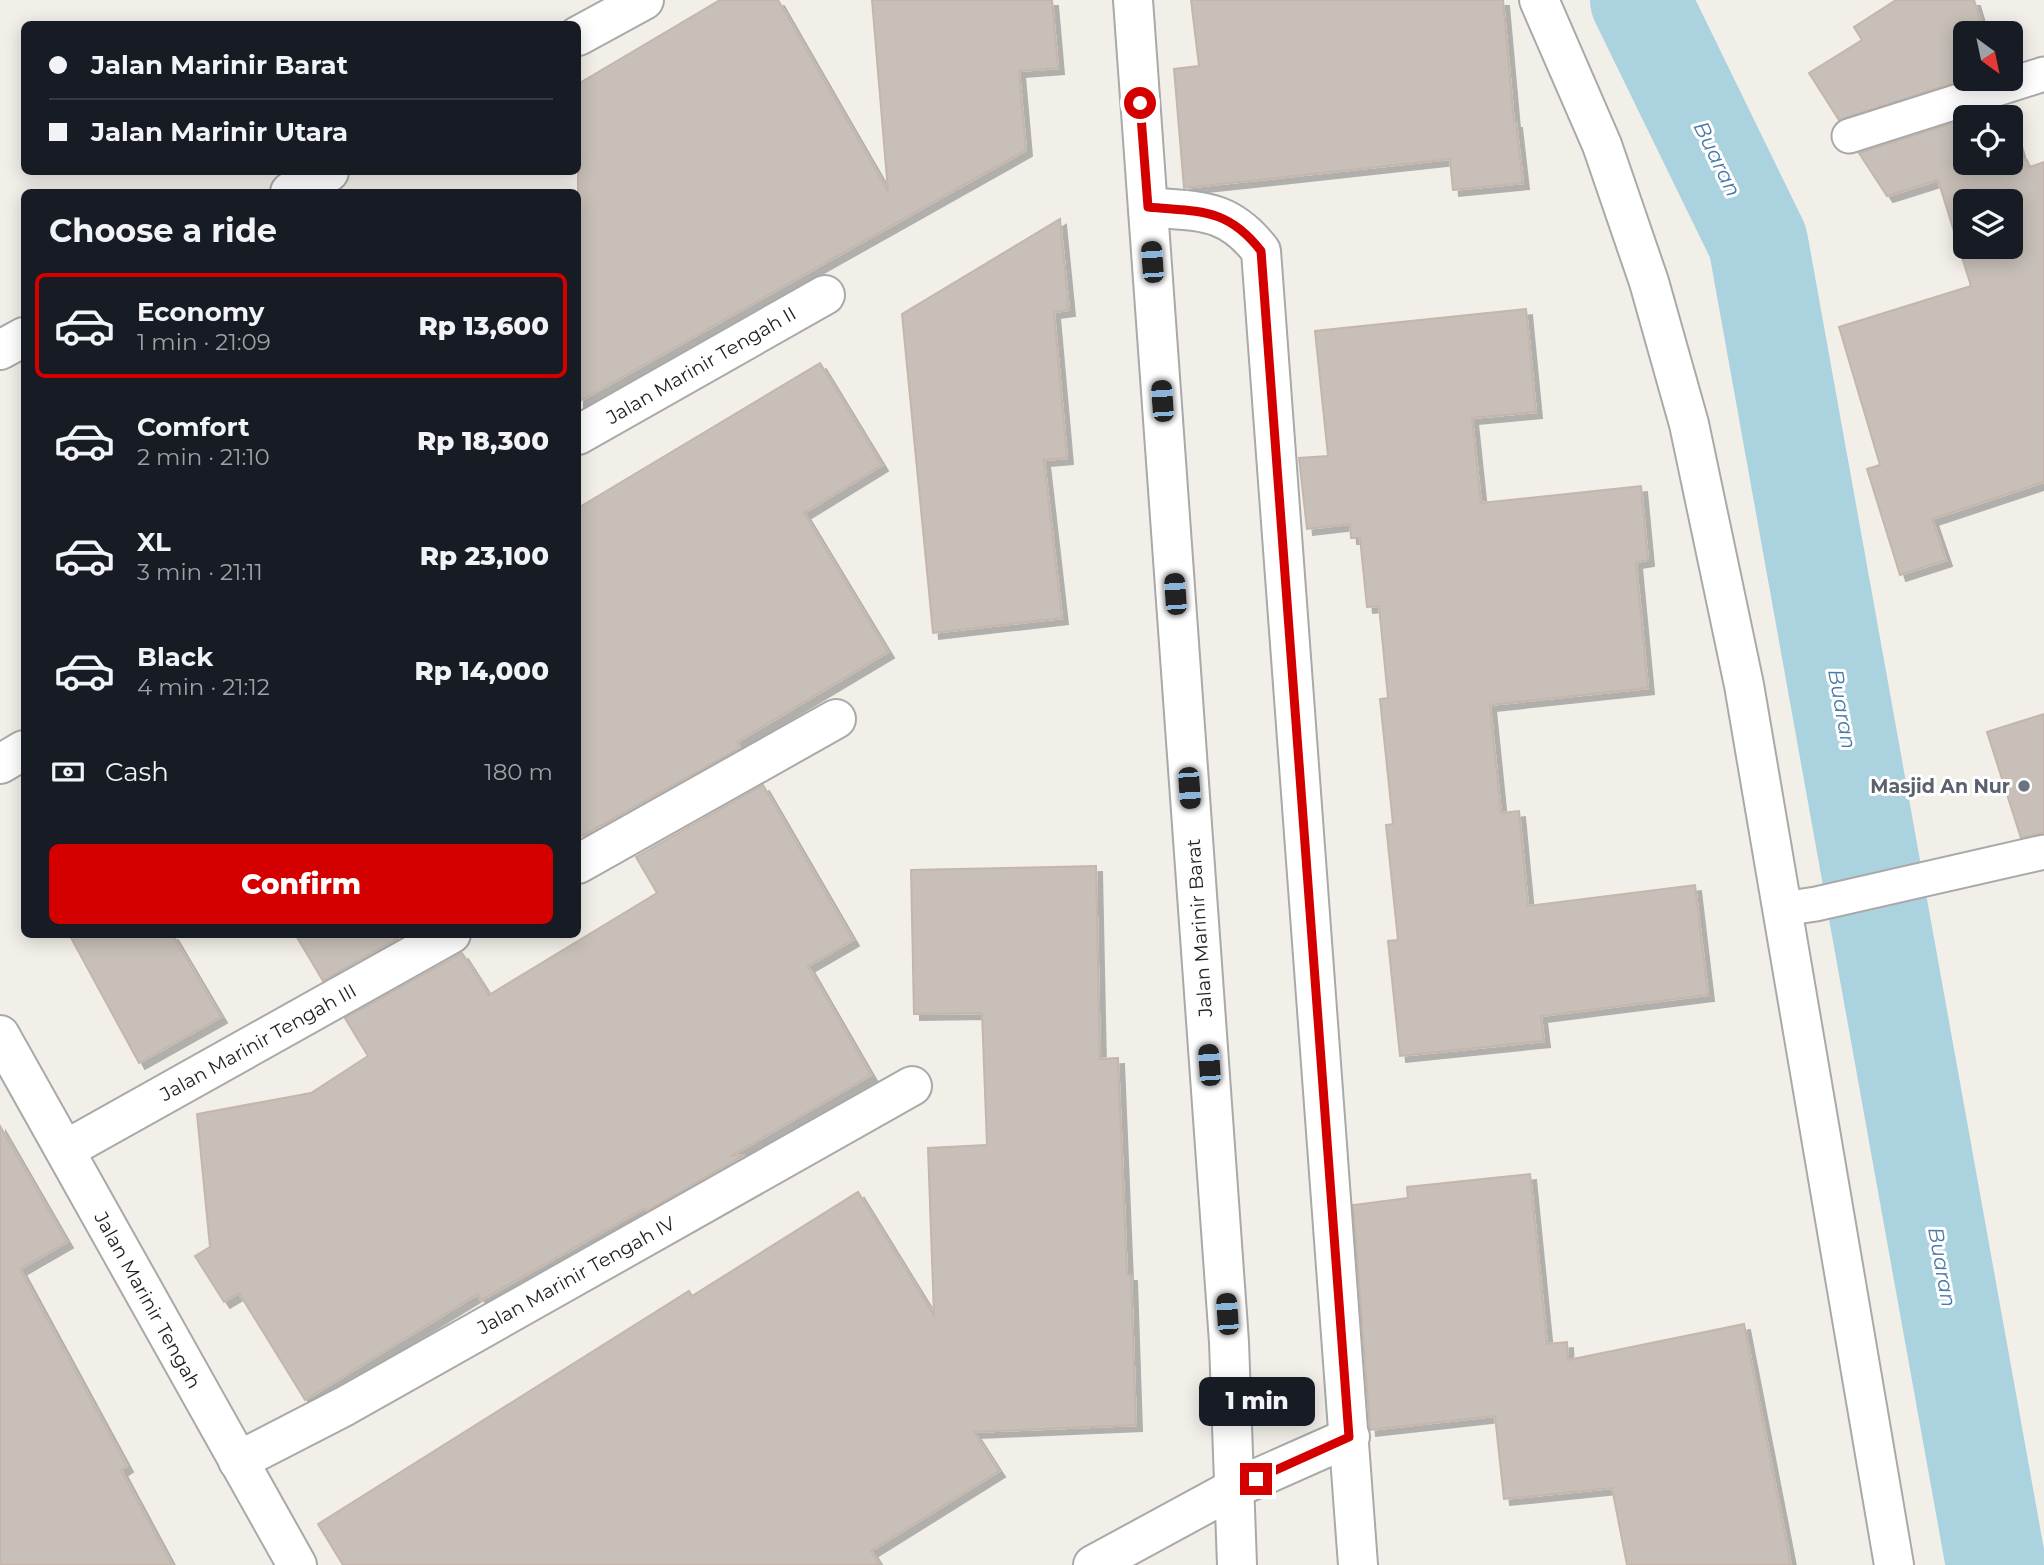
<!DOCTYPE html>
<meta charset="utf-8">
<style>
:root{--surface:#171b24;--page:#242831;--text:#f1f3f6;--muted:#9ea1a6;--line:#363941;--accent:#d40000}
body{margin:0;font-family:Montserrat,sans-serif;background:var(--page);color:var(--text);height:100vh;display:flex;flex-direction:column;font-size:26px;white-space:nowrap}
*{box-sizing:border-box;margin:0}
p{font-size:23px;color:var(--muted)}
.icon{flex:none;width:38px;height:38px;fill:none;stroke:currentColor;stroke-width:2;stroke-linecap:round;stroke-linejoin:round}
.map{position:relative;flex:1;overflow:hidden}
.panel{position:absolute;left:21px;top:189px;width:560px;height:749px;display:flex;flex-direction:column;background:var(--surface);border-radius:10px;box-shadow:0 4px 18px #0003}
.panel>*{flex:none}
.top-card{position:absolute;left:21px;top:21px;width:560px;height:154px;border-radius:10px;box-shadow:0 4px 18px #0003;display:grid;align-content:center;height:154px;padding:0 28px;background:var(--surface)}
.needle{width:46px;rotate:147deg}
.buttons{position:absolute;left:1953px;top:21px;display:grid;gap:14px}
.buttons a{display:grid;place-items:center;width:70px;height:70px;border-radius:10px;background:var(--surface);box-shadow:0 4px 18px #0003;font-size:35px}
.end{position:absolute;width:32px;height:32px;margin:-16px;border:9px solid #d40000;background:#fff;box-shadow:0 0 0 4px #fff}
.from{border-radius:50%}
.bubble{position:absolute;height:49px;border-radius:10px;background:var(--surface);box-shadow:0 4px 18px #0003;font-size:23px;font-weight:800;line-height:49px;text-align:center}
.car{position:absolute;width:21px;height:42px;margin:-21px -10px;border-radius:9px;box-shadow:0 0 5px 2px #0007;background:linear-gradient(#222 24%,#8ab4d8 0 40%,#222 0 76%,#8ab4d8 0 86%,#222 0)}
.top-card b{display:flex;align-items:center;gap:24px;height:66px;font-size:26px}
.top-card b+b{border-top:2px solid var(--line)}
.top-card i{width:18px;height:18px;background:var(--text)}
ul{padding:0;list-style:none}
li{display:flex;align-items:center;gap:21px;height:105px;margin:0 14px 10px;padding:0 14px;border:4px solid transparent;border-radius:10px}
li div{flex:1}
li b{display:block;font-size:26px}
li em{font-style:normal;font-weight:800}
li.selected{border-color:var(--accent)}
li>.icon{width:63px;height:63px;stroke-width:1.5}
h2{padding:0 28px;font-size:32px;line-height:84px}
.pay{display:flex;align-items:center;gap:18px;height:77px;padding:0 28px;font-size:26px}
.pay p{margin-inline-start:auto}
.action{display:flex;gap:14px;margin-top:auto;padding:14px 28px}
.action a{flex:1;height:80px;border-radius:10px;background:var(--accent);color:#fff;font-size:28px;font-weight:800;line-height:80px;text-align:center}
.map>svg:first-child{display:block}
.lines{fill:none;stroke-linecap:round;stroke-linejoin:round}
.river{stroke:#aad3df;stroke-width:100}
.building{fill:#c7bfb8;stroke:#c4b6ab;stroke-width:2;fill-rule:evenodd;filter:url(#shadow)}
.service-casing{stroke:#a9a9a9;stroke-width:37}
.minor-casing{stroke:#a9a9a9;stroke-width:42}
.service{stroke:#fff;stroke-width:33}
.minor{stroke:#fff;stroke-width:38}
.route{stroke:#d40000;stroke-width:9}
.worship-dot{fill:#6b7280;stroke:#fff;stroke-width:2.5}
.labels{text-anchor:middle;stroke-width:6;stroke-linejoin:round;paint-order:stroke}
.street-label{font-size:19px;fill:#222;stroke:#fff}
.worship-label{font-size:19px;font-weight:bold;fill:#5b616d;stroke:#fff;text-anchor:end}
.water-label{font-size:21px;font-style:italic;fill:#4a7aab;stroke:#fff}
</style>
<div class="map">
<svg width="2044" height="1565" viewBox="0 0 2044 1565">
<defs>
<filter id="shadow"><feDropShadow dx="6" dy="6" stdDeviation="0" flood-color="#0004"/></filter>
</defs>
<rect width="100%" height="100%" fill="#f2efe9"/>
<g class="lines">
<!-- river -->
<polyline class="river" points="1640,0 1758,242 1996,1565"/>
</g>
<!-- building -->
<g class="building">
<polygon points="720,0 778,0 888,191 872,0 1052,0 1058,68 1019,71 1026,150 578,402 578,84"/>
<polygon points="1191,0 1503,0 1514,122 1516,122 1523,183 1453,190 1450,159 1184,188 1174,69 1199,66"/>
<polygon points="1896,0 1974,0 1984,33 1965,33 1966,79 1839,120 1809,73 1862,40 1854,27"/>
<polygon points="2006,106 2009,117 1971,117"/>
<path d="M1965,119V163H2011V123L2022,161L2027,160L2030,167L2044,162V482L1932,519L1946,560L1900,575L1867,469L1880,465L1839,327L1971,286L1938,180L1887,196L1859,153ZM1965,201H2011V247H1965Z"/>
<polygon points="1060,219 1069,310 1054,312 1067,458 1044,460 1062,618 933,633 902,314"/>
<polygon points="1526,309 1536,412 1472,418 1481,503 1641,486 1648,560 1636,562 1648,688 1490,705 1501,813 1519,811 1528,906 1695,885 1708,995 1541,1016 1544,1041 1400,1056 1388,941 1398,940 1386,825 1393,824 1380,699 1388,698 1379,606 1367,607 1360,538 1351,538 1350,524 1307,529 1299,458 1328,456 1315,331"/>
<polygon points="820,363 882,465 804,513 888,652 737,742 740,748 578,838 578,508"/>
<polygon points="2044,714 2044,833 2021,838 1987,732"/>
<polygon points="763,785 853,940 808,966 871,1075 731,1156 744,1155 647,1211 645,1208 481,1300 478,1294 305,1400 239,1293 224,1302 195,1256 210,1247 197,1114 311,1093 368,1056 345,1018 462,953 489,995 657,893 636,857"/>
<polygon points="1096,866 1100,1059 1118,1058 1127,1275 1131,1275 1136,1425 974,1432 999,1471 871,1551 880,1565 343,1565 318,1524 689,1291 692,1296 858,1192 934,1315 928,1148 987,1145 982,1013 914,1014 911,870"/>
<polygon points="69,934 172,934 221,1017 139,1063"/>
<polygon points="295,934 405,934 323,981"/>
<polygon points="0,1126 67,1242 20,1269 127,1466 121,1470 172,1565 0,1565"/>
<polygon points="1530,1174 1547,1344 1567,1342 1568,1360 1744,1324 1791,1565 1627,1565 1612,1488 1504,1499 1495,1416 1370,1430 1353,1205 1408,1198 1407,1187"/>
</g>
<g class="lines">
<defs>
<g id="service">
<polyline points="1849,136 2044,74"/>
<polyline points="1782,909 1816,904 2044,852"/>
</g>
<g id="minor">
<polyline points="1133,0 1229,1342 1237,1565"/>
<polyline points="1539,0 1602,145 1649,282 1689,424 1744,685 1894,1565"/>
<polyline points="578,36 644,0"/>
<polyline points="290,192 329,172"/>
<path d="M1148,207C1199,212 1227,207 1261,251L1358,1565"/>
<polyline points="0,350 24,337"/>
<polyline points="578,435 825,295"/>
<polyline points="0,764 24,750"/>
<polyline points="578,864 836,719"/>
<polyline points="0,1035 297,1565"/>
<polyline points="65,1150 451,934"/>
<polyline points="238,1461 345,1406 912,1086"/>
<polyline points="1093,1565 1233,1489 1350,1437"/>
</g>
</defs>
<!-- service casing -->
<use href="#service" class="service-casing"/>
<!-- minor casing -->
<use href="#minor" class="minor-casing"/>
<!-- service -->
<use href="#service" class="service"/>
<!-- minor -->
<use href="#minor" class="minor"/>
</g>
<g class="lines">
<!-- route -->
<path class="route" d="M1140,103L1148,207C1199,212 1227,207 1261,251L1349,1437L1256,1479"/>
</g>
<!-- markers -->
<circle class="worship-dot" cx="2024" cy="786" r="7"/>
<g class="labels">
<!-- street labels -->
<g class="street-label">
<text transform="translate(701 365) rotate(-30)" y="7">Jalan Marinir Tengah II</text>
<text transform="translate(1199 928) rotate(-94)" y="7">Jalan Marinir Barat</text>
<text transform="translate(258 1042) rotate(-29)" y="7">Jalan Marinir Tengah III</text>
<text transform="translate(576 1275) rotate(-29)" y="7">Jalan Marinir Tengah IV</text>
<text transform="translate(148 1300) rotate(61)" y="7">Jalan Marinir Tengah</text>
</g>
<!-- worship labels -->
<g class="worship-label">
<text x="2010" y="793">Masjid An Nur</text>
</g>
<!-- water labels -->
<g class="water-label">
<text transform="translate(1717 159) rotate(64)" y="7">Buaran</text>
<text transform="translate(1842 709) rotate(80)" y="7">Buaran</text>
<text transform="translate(1942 1267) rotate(80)" y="7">Buaran</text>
</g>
</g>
</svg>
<div class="buttons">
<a><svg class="needle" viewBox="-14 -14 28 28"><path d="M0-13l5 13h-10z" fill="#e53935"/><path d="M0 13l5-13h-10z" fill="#9ea1a6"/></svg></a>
<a><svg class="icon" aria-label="locate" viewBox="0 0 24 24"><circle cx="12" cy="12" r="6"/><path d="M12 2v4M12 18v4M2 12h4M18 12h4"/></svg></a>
<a><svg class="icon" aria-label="layers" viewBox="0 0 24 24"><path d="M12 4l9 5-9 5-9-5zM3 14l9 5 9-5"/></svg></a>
</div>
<i class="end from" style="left:1140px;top:103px"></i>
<i class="end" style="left:1256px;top:1479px"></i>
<div class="bubble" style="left:1199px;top:1377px;width:116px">1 min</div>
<i class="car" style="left:1152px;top:262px;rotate:356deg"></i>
<i class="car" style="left:1162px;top:401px;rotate:356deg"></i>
<i class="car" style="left:1175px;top:594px;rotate:356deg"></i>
<i class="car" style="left:1189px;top:788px;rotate:176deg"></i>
<i class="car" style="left:1209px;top:1065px;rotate:356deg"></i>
<i class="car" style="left:1227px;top:1314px;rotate:356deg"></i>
<div class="top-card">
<b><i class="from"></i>Jalan Marinir Barat</b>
<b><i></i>Jalan Marinir Utara</b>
</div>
<section class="panel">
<h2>Choose a ride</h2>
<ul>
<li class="selected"><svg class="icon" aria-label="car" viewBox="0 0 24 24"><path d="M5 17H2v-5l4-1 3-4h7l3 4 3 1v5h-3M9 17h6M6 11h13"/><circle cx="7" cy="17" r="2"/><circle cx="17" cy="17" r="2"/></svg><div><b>Economy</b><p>1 min · 21:09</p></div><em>Rp 13,600</em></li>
<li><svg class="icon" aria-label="car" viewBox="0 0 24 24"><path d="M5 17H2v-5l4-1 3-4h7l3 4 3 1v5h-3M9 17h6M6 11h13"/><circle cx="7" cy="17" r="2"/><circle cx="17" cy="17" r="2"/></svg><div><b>Comfort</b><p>2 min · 21:10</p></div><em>Rp 18,300</em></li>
<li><svg class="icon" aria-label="car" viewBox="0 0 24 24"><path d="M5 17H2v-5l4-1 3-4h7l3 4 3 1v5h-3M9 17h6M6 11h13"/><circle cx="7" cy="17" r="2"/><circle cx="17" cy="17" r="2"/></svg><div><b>XL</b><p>3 min · 21:11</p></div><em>Rp 23,100</em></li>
<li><svg class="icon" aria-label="car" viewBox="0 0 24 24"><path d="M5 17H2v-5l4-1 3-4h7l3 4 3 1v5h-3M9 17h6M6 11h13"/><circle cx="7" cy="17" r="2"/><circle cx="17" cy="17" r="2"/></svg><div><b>Black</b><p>4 min · 21:12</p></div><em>Rp 14,000</em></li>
</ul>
<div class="pay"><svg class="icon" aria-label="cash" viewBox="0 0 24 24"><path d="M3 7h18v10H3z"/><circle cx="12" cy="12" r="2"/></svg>Cash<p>180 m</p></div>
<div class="action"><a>Confirm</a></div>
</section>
</div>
